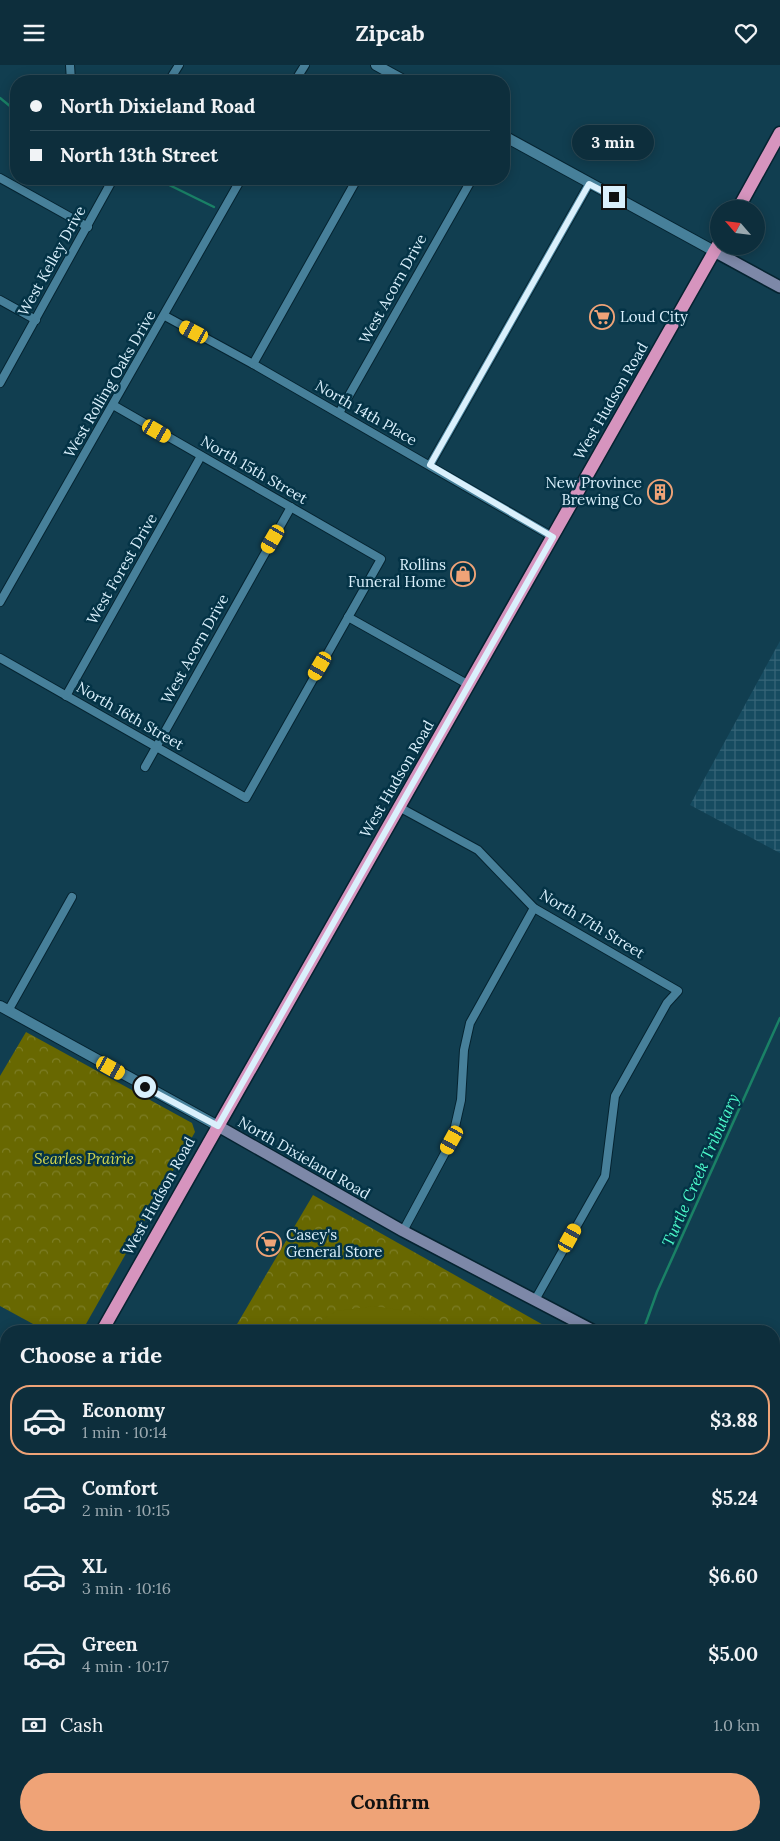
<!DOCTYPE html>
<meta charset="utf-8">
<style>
:root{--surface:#0d2e3c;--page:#1b3a47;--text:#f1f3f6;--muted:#9aa8af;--line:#2d4a56;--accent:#efa377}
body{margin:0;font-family:Lora,serif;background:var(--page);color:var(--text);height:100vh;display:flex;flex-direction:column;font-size:19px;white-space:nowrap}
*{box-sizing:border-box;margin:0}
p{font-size:16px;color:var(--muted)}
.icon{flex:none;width:28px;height:28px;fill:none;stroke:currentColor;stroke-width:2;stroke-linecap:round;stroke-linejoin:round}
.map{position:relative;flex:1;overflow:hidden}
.sheet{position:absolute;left:0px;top:1260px;width:780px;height:516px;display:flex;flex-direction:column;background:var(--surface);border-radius:20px 20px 0 0;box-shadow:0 2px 12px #0003,0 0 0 1px var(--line)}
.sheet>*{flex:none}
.banner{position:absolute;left:10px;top:10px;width:500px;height:110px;border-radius:20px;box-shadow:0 2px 12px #0003,0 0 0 1px var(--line);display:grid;align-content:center;height:110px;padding:0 20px;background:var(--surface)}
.needle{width:32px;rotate:298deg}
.tools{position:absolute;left:710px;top:135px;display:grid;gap:10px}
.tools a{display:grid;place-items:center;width:55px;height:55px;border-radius:50%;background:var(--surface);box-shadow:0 2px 12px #0003,0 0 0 1px var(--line);font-size:25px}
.end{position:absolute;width:22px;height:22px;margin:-11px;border:6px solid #daf0fc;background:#111;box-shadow:0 0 0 2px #111}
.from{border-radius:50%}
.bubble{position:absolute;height:35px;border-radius:18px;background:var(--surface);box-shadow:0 2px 12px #0003,0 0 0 1px var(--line);font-size:16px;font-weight:700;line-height:35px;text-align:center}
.car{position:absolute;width:15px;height:30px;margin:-15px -8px;border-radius:6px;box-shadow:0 0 4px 1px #0007;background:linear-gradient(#f5c518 24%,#345 0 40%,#f5c518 0 76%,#345 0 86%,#f5c518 0)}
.banner b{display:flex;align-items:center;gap:18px;height:48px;font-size:19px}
.banner b+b{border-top:1px solid var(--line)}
.banner i{width:12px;height:12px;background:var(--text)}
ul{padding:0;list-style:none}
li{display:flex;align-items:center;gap:15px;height:70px;margin:0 10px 8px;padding:0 10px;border:2px solid transparent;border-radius:20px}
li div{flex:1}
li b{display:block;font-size:19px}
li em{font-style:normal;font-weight:700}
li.active{border-color:var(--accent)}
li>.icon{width:45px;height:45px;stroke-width:1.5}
h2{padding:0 20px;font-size:22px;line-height:60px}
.pay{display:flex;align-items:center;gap:12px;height:55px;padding:0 20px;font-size:19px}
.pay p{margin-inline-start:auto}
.button{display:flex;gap:10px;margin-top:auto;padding:10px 20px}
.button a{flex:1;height:58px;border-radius:30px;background:var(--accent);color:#111;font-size:20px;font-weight:700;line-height:58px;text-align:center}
header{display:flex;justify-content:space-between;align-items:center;height:65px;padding:0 20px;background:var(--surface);font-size:22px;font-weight:700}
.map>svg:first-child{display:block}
.industrial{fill:url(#industrial-grid)}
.park{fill:url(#park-crowns)}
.garden{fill:#686801}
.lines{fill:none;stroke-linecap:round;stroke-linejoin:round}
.stream{stroke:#1a8166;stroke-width:2.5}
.minor-casing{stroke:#052330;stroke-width:10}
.tertiary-casing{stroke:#052330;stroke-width:12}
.secondary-casing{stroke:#052330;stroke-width:14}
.trunk-casing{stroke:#052330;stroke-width:15}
.minor{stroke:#47809a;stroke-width:8}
.tertiary{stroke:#47809a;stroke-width:10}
.secondary{stroke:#7d88a8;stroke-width:11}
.trunk{stroke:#d694be;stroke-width:12}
.rail-casing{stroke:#bdd6e3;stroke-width:4.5}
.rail{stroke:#043346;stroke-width:2.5;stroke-dasharray:8;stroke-linecap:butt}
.route{stroke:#daf0fc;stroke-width:6}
.labels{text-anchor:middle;stroke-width:5;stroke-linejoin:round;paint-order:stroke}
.street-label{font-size:15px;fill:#daf0fc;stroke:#043346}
.poi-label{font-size:15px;fill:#daf0fc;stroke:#043346;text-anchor:start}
.park-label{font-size:15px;font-style:italic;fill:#d5d84f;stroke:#043346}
.water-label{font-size:16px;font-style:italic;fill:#4cfbcb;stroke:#043346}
</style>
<header><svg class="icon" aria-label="menu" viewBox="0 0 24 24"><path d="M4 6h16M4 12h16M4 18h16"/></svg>Zipcab<svg class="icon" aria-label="heart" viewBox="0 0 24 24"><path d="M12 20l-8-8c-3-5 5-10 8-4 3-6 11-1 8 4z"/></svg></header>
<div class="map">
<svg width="780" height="1776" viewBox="0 0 780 1776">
<defs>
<pattern id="industrial-grid" width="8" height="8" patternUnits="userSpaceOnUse" patternTransform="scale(1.25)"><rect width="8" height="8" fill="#164b60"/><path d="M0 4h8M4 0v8" fill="none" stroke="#376578"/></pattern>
<pattern id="park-crowns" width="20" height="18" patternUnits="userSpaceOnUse" patternTransform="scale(1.25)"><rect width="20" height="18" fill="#686801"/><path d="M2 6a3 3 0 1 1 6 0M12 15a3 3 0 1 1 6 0" fill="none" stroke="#7d7e27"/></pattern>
</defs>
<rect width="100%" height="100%" fill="#113e50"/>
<!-- industrial -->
<polygon class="industrial" points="780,576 780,788 690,740"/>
<!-- park -->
<g class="park">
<polygon points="26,967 192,1058 195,1067 82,1266 46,1266 0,1241 0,1011"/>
<polygon points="313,1130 554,1266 233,1266"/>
<polygon points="0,1510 6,1514 6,1615 0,1611"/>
<polygon points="273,1770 368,1770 365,1776 283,1776"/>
</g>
<!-- garden -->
<polygon class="garden" points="374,1241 412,1247 435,1259 431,1266 302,1266 337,1246"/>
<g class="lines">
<!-- stream -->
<g class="stream">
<polyline points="0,33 16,46"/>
<polyline points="157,114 214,142"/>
<polyline points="643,1266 657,1227 780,953"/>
<polyline points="0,1759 6,1759"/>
<polyline points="43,1770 52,1773 65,1770"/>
<polyline points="344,1776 347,1770"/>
</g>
<defs>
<g id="minor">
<polyline points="70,0 71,16"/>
<polyline points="169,16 179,0"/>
<polyline points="295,16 305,0"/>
<polyline points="0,113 88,162"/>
<polyline points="0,235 36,255"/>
<polyline points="165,251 253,299 553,472"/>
<polyline points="253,299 357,114"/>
<polyline points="0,318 113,114"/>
<polyline points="339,348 472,114"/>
<polyline points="430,400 589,119"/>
<polyline points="0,537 241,114"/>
<polyline points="348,552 469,620"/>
<polyline points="0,593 246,733 381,494 113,340"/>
<polyline points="66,631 201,391"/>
<polyline points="145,702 291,442"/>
<polyline points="399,742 478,785 534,843 678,926 667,938 615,1031 605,1111 535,1235"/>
<polyline points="8,946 72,832"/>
<polyline points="403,1166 452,1075 461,1035 464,985 470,958 534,843"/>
</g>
<g id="tertiary">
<polyline points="376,0 405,16"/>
<polyline points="504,71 714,186"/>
<polyline points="0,941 218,1061"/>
</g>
<g id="secondary">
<polyline points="714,186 780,222"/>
<polyline points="218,1061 403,1166 594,1266"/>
<polyline points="774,1365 780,1368"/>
</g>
<g id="trunk">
<polyline points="738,144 780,68"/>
<polyline points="102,1266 719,178"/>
<polyline points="0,1446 6,1435"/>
</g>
</defs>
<!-- minor casing -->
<use href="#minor" class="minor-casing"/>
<!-- tertiary casing -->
<use href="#tertiary" class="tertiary-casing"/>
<!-- secondary casing -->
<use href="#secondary" class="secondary-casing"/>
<!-- trunk casing -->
<use href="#trunk" class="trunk-casing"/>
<!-- minor -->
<use href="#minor" class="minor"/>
<!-- tertiary -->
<use href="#tertiary" class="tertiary"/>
<!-- secondary -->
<use href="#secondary" class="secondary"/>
<!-- trunk -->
<use href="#trunk" class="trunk"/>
<defs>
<g id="rail">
<polyline points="774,1569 780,1563"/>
<polyline points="526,1776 533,1770"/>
</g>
</defs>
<!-- rail casing -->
<use href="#rail" class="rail-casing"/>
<!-- rail -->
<use href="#rail" class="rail"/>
</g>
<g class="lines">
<!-- route -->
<polyline class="route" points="145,1022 218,1061 553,472 430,400 589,119 614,132"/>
</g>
<!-- icons -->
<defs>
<symbol id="supermarket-ring" viewBox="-11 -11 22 22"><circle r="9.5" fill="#043346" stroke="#efa377" stroke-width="1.5"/><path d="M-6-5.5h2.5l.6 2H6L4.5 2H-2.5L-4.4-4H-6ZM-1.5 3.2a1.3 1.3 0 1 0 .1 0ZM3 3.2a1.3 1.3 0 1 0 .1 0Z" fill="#efa377"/></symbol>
<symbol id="building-ring" viewBox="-11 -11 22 22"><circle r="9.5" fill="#043346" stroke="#efa377" stroke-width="1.5"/><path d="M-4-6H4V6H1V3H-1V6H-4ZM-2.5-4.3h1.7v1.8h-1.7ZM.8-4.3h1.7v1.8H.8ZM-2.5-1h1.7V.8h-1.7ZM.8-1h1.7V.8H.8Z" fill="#efa377"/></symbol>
<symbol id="shop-ring" viewBox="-11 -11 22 22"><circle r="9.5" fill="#043346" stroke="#efa377" stroke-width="1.5"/><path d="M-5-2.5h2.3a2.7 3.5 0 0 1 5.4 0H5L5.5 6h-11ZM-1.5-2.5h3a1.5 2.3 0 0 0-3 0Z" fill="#efa377"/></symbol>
</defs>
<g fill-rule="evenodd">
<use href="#supermarket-ring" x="588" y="238" width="28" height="28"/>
<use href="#building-ring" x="646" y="413" width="28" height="28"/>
<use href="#shop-ring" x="449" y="495" width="28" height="28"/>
<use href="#supermarket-ring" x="255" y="1165" width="28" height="28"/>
</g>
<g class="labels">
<!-- street labels -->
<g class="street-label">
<text transform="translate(52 196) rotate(-61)" y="5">West Kelley Drive</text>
<text transform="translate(393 224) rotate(-61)" y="5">West Acorn Drive</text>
<text transform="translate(110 319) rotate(-60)" y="5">West Rolling Oaks Drive</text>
<text transform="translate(611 336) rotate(-60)" y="5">West Hudson Road</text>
<text transform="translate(366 348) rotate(30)" y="5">North 14th Place</text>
<text transform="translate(254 405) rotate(30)" y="5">North 15th Street</text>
<text transform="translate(122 504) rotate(-60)" y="5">West Forest Drive</text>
<text transform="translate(195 584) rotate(-61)" y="5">West Acorn Drive</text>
<text transform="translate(130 651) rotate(30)" y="5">North 16th Street</text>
<text transform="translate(397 714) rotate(-60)" y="5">West Hudson Road</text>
<text transform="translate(592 859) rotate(31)" y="5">North 17th Street</text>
<text transform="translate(304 1093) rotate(30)" y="5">North Dixieland Road</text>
<text transform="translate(159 1131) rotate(-61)" y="5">West Hudson Road</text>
</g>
<!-- poi labels -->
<g class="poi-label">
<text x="620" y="257">Loud City</text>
<text x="642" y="423" text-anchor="end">New Province<tspan x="642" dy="17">Brewing Co</tspan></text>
<text x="446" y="505" text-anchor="end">Rollins<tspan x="446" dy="17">Funeral Home</tspan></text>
<text x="286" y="1175">Casey's<tspan x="286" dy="17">General Store</tspan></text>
</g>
<!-- park labels -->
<g class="park-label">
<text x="84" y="1099">Searles Prairie</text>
</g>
<!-- water labels -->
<g class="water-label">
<text transform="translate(700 1105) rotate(-66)" y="6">Turtle Creek Tributary</text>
</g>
</g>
</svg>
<div class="tools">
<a><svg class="needle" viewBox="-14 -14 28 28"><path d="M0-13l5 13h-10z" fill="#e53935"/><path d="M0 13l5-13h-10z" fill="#9aa8af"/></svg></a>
</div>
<i class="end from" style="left:145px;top:1022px"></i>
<i class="end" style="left:614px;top:132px"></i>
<div class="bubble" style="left:572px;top:60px;width:82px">3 min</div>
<i class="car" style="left:194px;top:267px;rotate:298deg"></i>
<i class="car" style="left:157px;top:366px;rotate:120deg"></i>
<i class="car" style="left:273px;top:474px;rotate:210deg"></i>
<i class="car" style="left:320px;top:601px;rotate:210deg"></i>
<i class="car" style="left:111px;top:1003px;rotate:119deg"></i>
<i class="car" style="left:452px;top:1075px;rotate:209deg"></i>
<i class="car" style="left:570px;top:1173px;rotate:29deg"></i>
<div class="banner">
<b><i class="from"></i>North Dixieland Road</b>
<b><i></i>North 13th Street</b>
</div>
<section class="sheet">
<h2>Choose a ride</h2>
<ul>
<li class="active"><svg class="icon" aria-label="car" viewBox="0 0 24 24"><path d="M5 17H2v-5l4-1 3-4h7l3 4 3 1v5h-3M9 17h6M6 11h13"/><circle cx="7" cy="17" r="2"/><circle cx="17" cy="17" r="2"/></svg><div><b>Economy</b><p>1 min · 10:14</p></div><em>$3.88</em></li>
<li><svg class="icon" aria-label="car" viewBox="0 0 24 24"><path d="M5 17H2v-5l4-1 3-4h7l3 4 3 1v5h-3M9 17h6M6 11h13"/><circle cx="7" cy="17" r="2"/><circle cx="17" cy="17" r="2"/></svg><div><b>Comfort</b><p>2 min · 10:15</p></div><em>$5.24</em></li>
<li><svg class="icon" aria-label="car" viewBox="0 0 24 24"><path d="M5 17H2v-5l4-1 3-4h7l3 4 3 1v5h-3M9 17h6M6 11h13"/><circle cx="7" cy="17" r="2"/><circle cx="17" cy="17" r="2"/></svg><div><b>XL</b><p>3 min · 10:16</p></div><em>$6.60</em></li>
<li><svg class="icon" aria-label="car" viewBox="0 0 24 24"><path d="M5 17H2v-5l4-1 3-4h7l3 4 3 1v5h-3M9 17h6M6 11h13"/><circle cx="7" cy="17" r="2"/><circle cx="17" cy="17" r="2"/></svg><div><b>Green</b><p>4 min · 10:17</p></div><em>$5.00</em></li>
</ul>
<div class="pay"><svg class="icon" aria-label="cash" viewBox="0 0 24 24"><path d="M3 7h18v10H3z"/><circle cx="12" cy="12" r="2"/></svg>Cash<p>1.0 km</p></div>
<div class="button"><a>Confirm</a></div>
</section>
</div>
